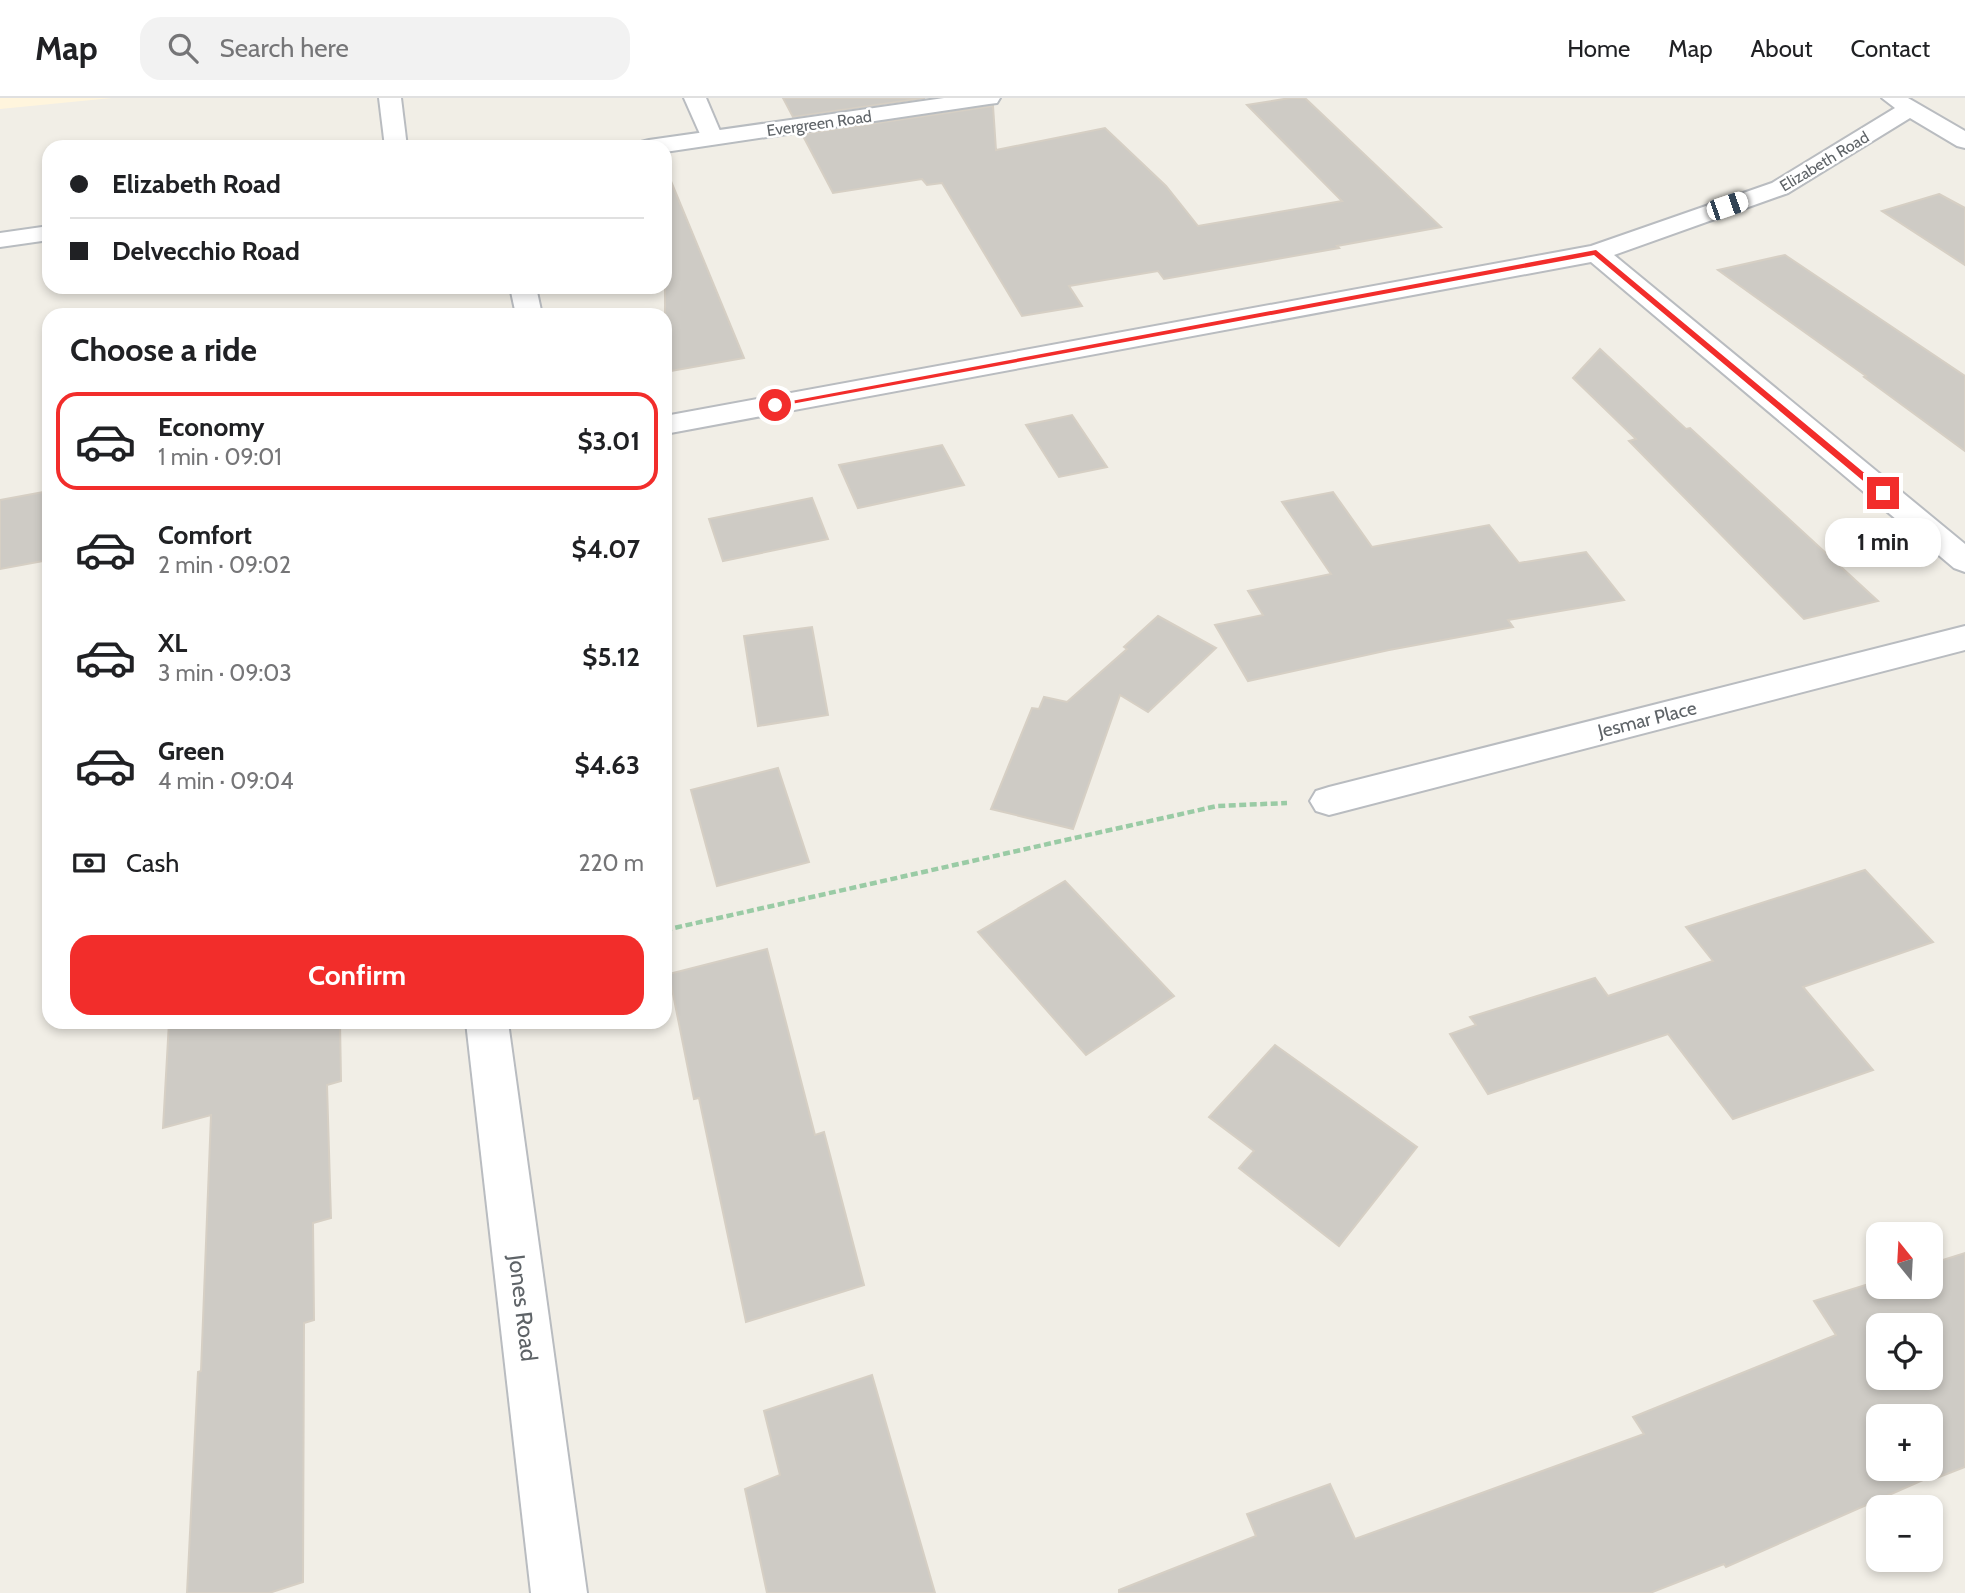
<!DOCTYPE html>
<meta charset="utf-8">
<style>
:root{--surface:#fff;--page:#f2f2f2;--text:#202124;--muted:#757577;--line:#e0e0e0;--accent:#f22d2b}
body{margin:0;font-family:Cabin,sans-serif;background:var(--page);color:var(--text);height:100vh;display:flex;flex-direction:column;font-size:26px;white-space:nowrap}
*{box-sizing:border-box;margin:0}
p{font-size:23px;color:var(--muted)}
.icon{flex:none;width:38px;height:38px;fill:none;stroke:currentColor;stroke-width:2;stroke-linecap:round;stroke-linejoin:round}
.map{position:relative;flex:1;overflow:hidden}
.drawer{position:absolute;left:42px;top:210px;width:630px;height:721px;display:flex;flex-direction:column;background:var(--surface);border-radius:21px;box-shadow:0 4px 10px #0003}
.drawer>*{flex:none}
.banner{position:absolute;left:42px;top:42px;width:630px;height:154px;border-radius:21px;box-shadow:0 4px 10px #0003;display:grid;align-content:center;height:154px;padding:0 28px;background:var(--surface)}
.needle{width:46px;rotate:342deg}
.tools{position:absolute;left:1866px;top:1124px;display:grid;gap:14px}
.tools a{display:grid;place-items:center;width:77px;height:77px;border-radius:14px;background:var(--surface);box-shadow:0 4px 10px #0003;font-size:35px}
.end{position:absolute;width:32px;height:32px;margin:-16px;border:9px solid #f22d2b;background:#fff;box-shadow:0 0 0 4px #fff}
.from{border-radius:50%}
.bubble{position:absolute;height:49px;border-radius:21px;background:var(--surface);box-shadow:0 4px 10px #0003;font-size:23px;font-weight:700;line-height:49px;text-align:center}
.car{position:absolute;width:21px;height:42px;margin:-21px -10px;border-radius:9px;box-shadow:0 0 5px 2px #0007;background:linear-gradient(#fff 24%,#345 0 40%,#fff 0 76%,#345 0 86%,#fff 0)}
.banner b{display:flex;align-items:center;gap:24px;height:66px;font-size:26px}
.banner b+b{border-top:2px solid var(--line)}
.banner i{width:18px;height:18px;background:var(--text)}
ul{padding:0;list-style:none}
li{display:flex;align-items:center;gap:21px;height:98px;margin:0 14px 10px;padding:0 14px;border:4px solid transparent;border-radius:21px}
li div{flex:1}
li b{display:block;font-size:26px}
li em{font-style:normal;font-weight:700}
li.selected{border-color:var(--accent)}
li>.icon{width:63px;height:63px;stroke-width:1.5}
h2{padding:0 28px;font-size:32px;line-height:84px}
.pay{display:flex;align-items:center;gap:18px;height:77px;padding:0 28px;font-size:26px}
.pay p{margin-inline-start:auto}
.button{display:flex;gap:14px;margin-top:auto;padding:14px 28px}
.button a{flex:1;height:80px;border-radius:21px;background:var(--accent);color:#fff;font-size:28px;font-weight:700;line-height:80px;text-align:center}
header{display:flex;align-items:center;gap:42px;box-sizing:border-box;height:98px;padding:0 35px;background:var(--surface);border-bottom:2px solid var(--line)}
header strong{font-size:33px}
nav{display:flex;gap:38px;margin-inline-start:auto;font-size:24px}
.search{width:490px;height:63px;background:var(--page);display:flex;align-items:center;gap:18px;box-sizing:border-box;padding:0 24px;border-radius:21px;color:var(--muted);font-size:26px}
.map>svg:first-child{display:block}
.commercial{fill:#fff5dd}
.building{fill:#cecbc5;stroke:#d6cfc4;stroke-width:2;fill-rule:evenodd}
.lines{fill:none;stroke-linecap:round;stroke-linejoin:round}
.street-casing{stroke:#b9bcc0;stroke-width:4}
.secondary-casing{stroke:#b8bcc0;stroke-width:4}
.path{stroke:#9acba5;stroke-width:4.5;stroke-dasharray:7 3.5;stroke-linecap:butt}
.street{fill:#fff;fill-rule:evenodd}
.secondary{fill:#fff;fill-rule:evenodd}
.route{fill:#f22d2b}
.labels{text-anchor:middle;stroke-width:5;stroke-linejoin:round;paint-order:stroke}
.far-street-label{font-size:16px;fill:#5e6367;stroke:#fff}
.street-label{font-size:19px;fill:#5e6367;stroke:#fff}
.near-street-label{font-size:23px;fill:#5e6367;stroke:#fff}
</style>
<header>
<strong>Map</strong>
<div class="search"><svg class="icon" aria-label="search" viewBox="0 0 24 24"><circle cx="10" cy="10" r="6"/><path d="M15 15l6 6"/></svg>Search here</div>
<nav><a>Home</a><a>Map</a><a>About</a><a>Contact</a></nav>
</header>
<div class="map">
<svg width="1965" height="1495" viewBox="0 0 1965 1495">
<rect width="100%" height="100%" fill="#f1eee6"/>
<!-- commercial -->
<polygon class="commercial" points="0,0 112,0 0,11"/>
<!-- building -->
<g class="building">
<polygon points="783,0 925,0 793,19"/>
<polygon points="1290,0 1305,0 1441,129 1337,148 1339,150 1164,181 1158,173 1069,188 1082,208 1022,218 942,85 927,87 922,81 833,95 802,36 993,8 996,52 1105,30 1166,88 1198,128 1342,103 1247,7"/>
<polygon points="665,71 666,71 744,260 665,274"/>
<polygon points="1939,96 1965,110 1965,167 1882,113"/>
<polygon points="1785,157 1965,278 1965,353 1864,279 1866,278 1718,172"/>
<polygon points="1600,251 1686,331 1690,330 1878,503 1804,521 1629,343 1636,341 1573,280"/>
<polygon points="1072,317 1107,369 1059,379 1026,327"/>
<polygon points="942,347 964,387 858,410 839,367"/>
<polygon points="49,393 49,462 0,471 0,402"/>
<polygon points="1333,394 1372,449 1489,427 1519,465 1586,454 1624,502 1508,522 1513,529 1389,552 1248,583 1215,527 1263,517 1248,493 1331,476 1282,404"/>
<polygon points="812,400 828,441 723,463 709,421"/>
<polygon points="1158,518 1216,550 1148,614 1120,597 1073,731 991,711 1032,610 1039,611 1044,599 1067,604 1127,551 1124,549"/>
<polygon points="812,529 828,617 758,628 744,538"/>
<polygon points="778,670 809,764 717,788 691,692"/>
<polygon points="1865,772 1933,844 1803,889 1873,972 1733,1021 1668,936 1488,996 1450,936 1476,927 1470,919 1595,880 1608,898 1713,863 1686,829"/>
<polygon points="1065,783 1174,898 1086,957 978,834"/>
<polygon points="767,851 815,1037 824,1034 864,1187 746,1224 699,1000 694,1001 669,876"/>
<polygon points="169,924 340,924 341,983 327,987 331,1120 313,1125 314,1222 304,1225 303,1484 269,1495 187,1495 198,1274 201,1273 211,1017 163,1030"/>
<polygon points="1275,947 1417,1049 1339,1148 1239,1070 1254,1053 1209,1019"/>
<path d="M1965,1155V1369L1934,1381L1932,1378L1726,1469L1724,1466L1650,1495H1119V1492L1256,1438L1247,1416L1330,1386L1355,1441L1644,1336L1633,1319L1836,1237L1814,1203L1878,1183V1188H1930V1166ZM1878,1227H1930V1279H1878ZM1878,1318H1930V1370H1878Z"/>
<polygon points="872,1277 935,1495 767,1495 745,1391 780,1377 764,1313"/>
</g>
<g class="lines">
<defs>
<g id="street">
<polygon points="379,0 401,0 407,49 385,49"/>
<polygon points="684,0 706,0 723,40 720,45 704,45"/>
<polygon points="1882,0 1908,0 1965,33 1965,50 1957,48 1910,20 1788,95 1614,157 1965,446 1965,474 1954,470 1591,164 665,336 665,318 1591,148 1772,85 1895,10"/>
<polygon points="510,189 536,189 542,217 516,217"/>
<polygon points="1965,528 1965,552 1329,717 1316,713 1310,703 1316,693 1329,689"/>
<polygon points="466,924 508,924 587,1495 531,1495"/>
</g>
<g id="secondary">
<polygon points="944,0 1000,0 997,5 989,6 665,54 665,49 638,49 641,44 649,42"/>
<polygon points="49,128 49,142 0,149 0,135"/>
</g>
</defs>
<!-- street casing -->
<use href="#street" class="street-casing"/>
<!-- secondary casing -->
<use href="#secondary" class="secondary-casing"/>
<!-- path -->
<polyline class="path" points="665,832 1217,708 1287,705"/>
<!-- street -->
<use href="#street" class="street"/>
<!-- secondary -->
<use href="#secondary" class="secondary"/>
</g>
<!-- route -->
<polygon class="route" points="1596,152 1886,393 1886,397 1880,397 1594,157 775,309 770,307"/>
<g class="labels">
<!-- far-street labels -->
<g class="far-street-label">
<text transform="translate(819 25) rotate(-8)" y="6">Evergreen Road</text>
<text transform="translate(1824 63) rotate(-31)" y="6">Elizabeth Road</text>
</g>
<!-- street labels -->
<g class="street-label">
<text transform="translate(1647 621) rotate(-14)" y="7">Jesmar Place</text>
</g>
<!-- near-street labels -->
<g class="near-street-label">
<text transform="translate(523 1210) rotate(83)" y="8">Jones Road</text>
</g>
</g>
</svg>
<div class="tools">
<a><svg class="needle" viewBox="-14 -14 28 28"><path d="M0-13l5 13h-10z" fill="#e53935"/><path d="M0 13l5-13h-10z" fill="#757577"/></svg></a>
<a><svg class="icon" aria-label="locate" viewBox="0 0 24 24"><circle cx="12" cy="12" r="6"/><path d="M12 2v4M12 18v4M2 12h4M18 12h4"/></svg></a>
<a>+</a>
<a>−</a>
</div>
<i class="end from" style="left:775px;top:307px"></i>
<i class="end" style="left:1883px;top:395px"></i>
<div class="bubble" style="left:1825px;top:420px;width:116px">1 min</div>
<i class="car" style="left:1727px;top:108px;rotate:71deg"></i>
<div class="banner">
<b><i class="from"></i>Elizabeth Road</b>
<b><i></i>Delvecchio Road</b>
</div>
<section class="drawer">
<h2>Choose a ride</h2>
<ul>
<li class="selected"><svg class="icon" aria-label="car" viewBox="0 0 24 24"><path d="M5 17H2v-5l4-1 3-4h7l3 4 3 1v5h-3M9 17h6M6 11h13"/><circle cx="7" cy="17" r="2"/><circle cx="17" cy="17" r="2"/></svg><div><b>Economy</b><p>1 min · 09:01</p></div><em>$3.01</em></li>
<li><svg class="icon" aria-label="car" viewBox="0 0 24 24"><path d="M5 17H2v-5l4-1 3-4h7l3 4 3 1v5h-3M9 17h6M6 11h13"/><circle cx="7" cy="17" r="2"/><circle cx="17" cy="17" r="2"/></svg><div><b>Comfort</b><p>2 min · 09:02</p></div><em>$4.07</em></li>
<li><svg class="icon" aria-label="car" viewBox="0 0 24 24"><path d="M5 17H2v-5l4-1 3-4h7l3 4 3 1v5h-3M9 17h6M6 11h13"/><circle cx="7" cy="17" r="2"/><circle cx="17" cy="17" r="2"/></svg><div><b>XL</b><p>3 min · 09:03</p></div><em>$5.12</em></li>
<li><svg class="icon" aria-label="car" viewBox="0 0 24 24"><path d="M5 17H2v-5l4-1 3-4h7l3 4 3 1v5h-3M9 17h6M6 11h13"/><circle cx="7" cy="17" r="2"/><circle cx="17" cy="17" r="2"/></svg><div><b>Green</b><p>4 min · 09:04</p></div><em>$4.63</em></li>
</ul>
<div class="pay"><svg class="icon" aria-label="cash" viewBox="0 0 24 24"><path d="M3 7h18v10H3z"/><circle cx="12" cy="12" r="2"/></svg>Cash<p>220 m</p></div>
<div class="button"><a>Confirm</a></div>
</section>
</div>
